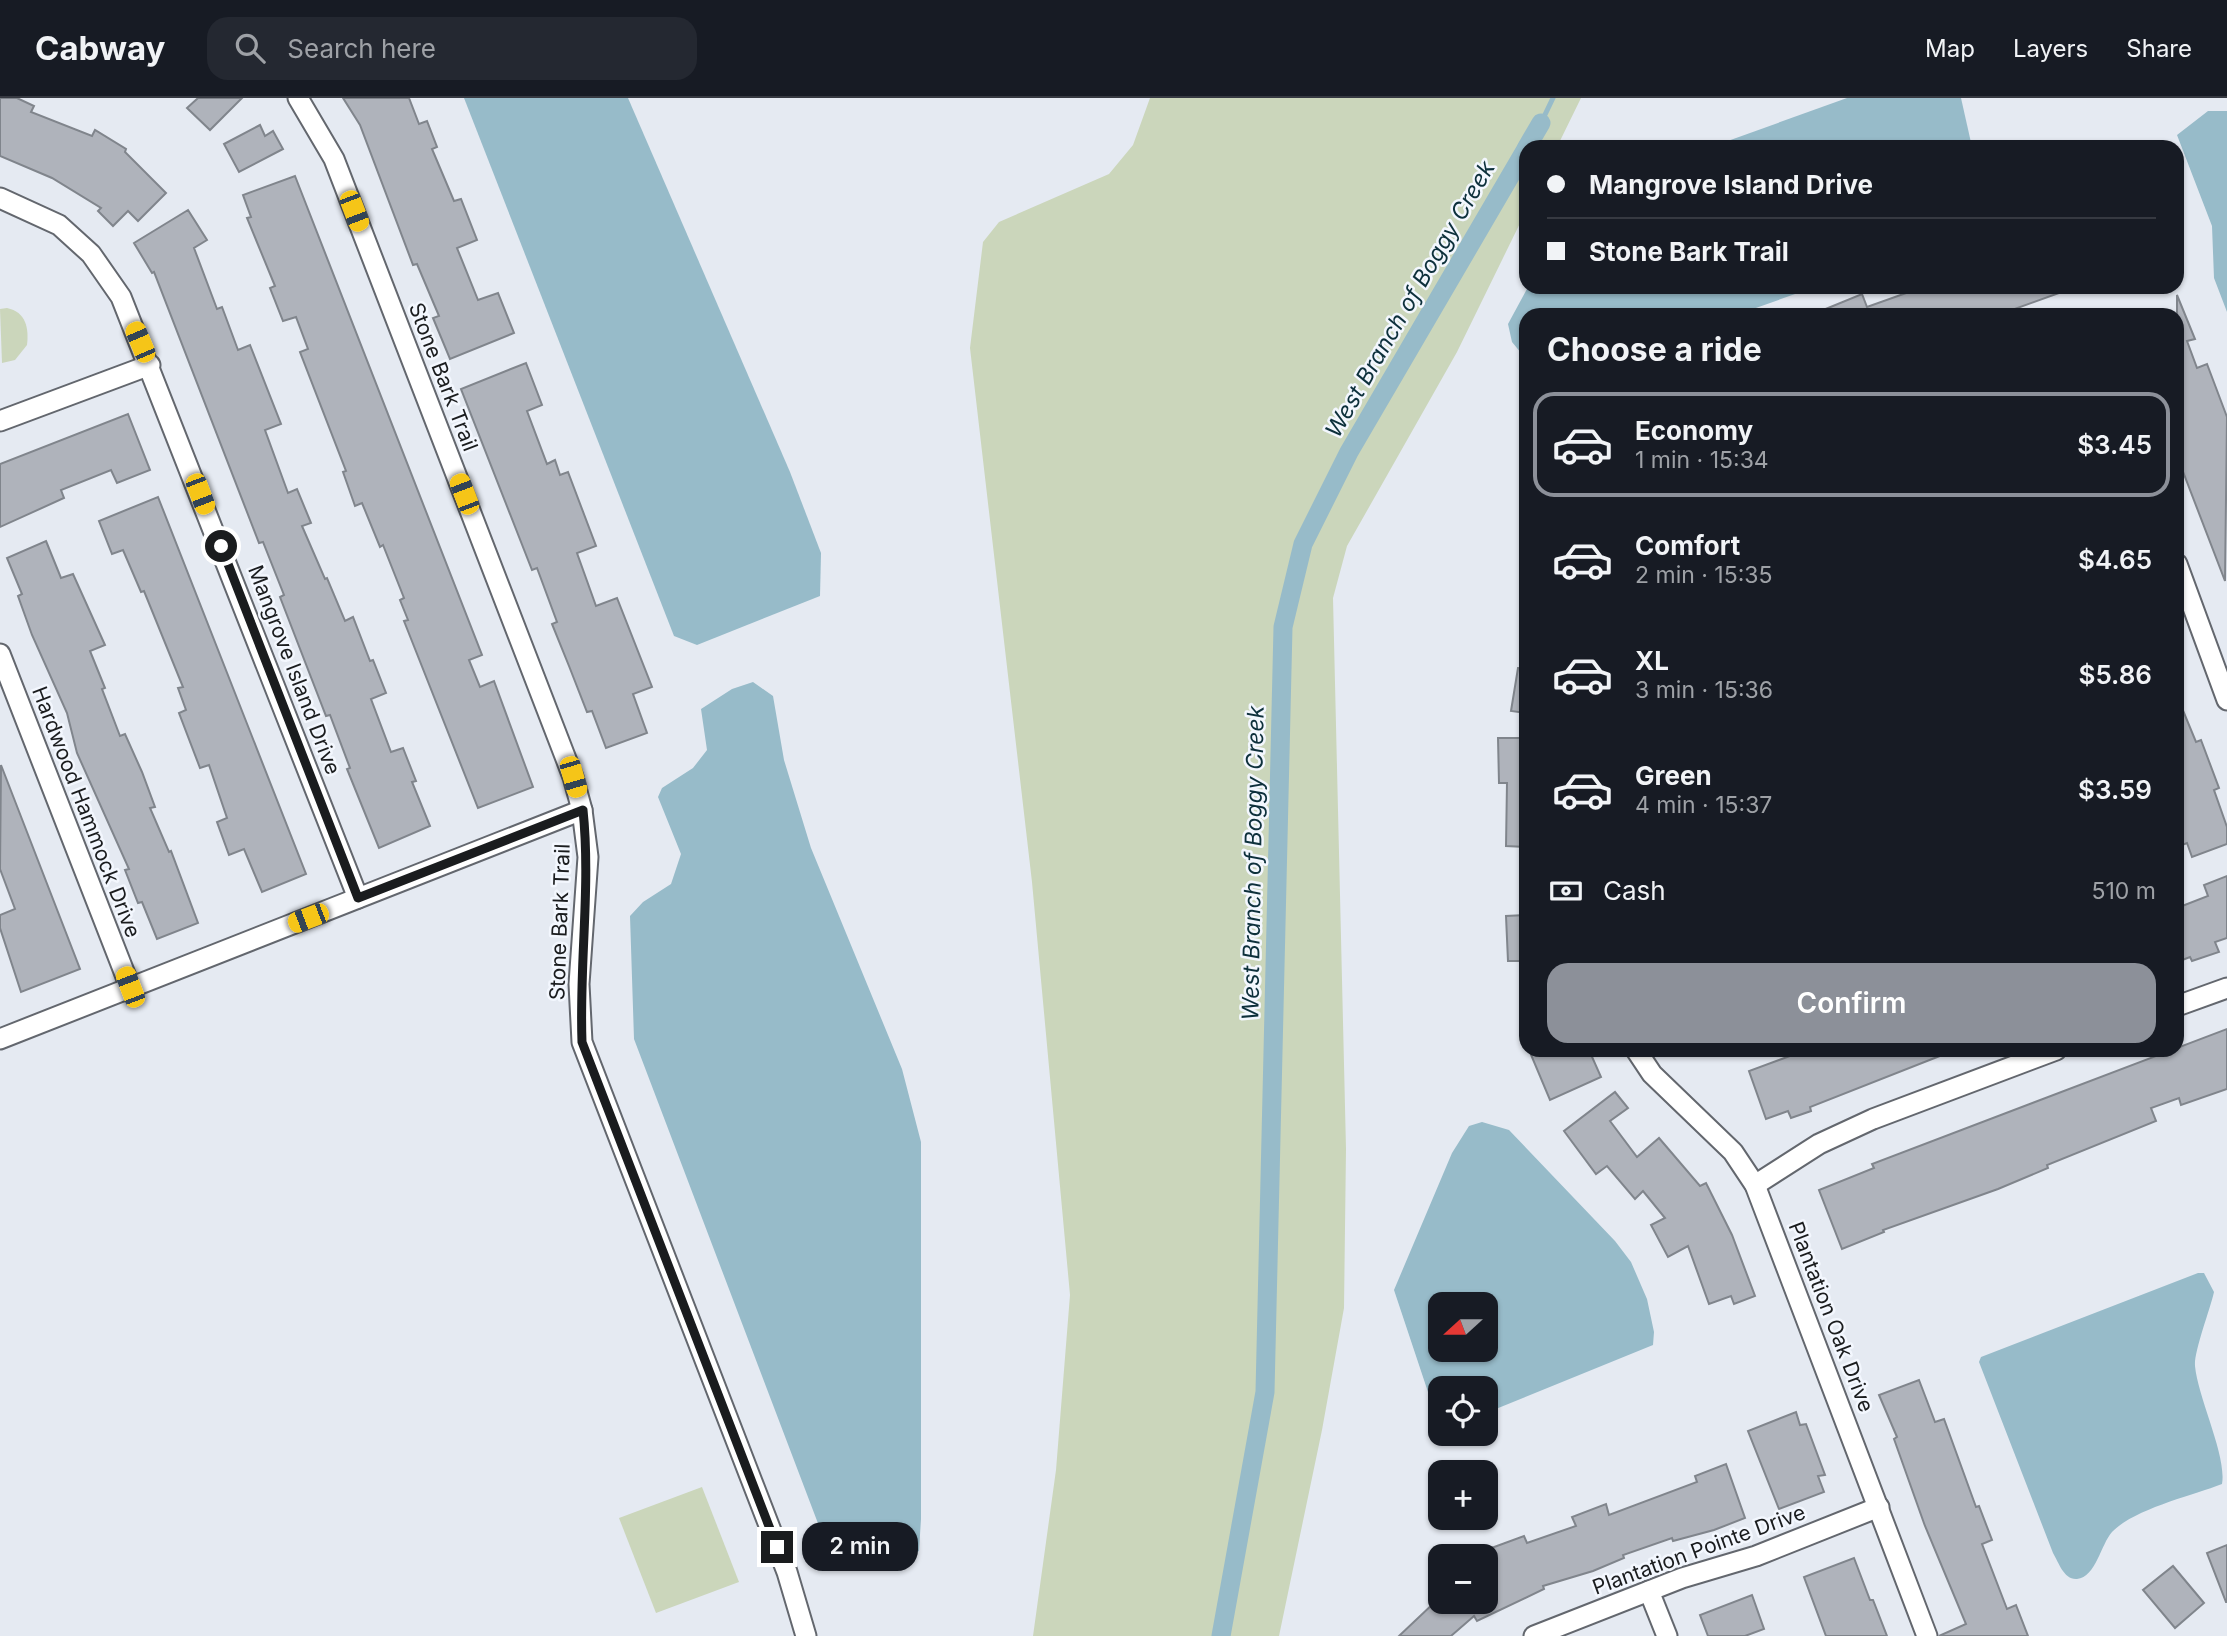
<!DOCTYPE html>
<meta charset="utf-8">
<style>
:root{--surface:#171b24;--page:#242831;--text:#f1f3f6;--muted:#9ea1a6;--line:#363941;--accent:#8c9099}
body{margin:0;font-family:Inter,sans-serif;background:var(--page);color:var(--text);height:100vh;display:flex;flex-direction:column;font-size:26px;white-space:nowrap}
*{box-sizing:border-box;margin:0}
p{font-size:23px;color:var(--muted)}
.icon{flex:none;width:38px;height:38px;fill:none;stroke:currentColor;stroke-width:2;stroke-linecap:round;stroke-linejoin:round}
.map{position:relative;flex:1;overflow:hidden}
.side{position:absolute;left:1519px;top:210px;width:665px;height:749px;display:flex;flex-direction:column;background:var(--surface);border-radius:21px;box-shadow:0 2px 5px #0004}
.side>*{flex:none}
.guide{position:absolute;left:1519px;top:42px;width:665px;height:154px;border-radius:21px;box-shadow:0 2px 5px #0004;display:grid;align-content:center;height:154px;padding:0 28px;background:var(--surface)}
.needle{width:46px;rotate:249deg}
.buttons{position:absolute;left:1428px;top:1194px;display:grid;gap:14px}
.buttons a{display:grid;place-items:center;width:70px;height:70px;border-radius:14px;background:var(--surface);box-shadow:0 2px 5px #0004;font-size:35px}
.end{position:absolute;width:32px;height:32px;margin:-16px;border:9px solid #1a1c1e;background:#fff;box-shadow:0 0 0 4px #fff}
.from{border-radius:50%}
.bubble{position:absolute;height:49px;border-radius:21px;background:var(--surface);box-shadow:0 2px 5px #0004;font-size:23px;font-weight:600;line-height:49px;text-align:center}
.car{position:absolute;width:21px;height:42px;margin:-21px -10px;border-radius:9px;box-shadow:0 0 5px 2px #0007;background:linear-gradient(#f5c518 24%,#345 0 40%,#f5c518 0 76%,#345 0 86%,#f5c518 0)}
.guide b{display:flex;align-items:center;gap:24px;height:66px;font-size:26px}
.guide b+b{border-top:2px solid var(--line)}
.guide i{width:18px;height:18px;background:var(--text)}
ul{padding:0;list-style:none}
li{display:flex;align-items:center;gap:21px;height:105px;margin:0 14px 10px;padding:0 14px;border:4px solid transparent;border-radius:21px}
li div{flex:1}
li b{display:block;font-size:26px}
li em{font-style:normal;font-weight:600}
li.selected{border-color:var(--accent)}
li>.icon{width:63px;height:63px;stroke-width:1.5}
h2{padding:0 28px;font-size:32px;line-height:84px}
.pay{display:flex;align-items:center;gap:18px;height:77px;padding:0 28px;font-size:26px}
.pay p{margin-inline-start:auto}
.action{display:flex;gap:14px;margin-top:auto;padding:14px 28px}
.action a{flex:1;height:80px;border-radius:21px;background:var(--accent);color:#fff;font-size:28px;font-weight:600;line-height:80px;text-align:center}
header{display:flex;align-items:center;gap:42px;box-sizing:border-box;height:98px;padding:0 35px;background:var(--surface);border-bottom:2px solid var(--line)}
header strong{font-size:33px}
nav{display:flex;gap:38px;margin-inline-start:auto;font-size:24px}
.search{width:490px;height:63px;background:var(--page);display:flex;align-items:center;gap:18px;box-sizing:border-box;padding:0 24px;border-radius:21px;color:var(--muted);font-size:26px}
.map>svg:first-child{display:block}
.green{fill:#cbd6bb}
.water{fill:#97bbc9;fill-rule:evenodd}
.lines{fill:none;stroke-linecap:round;stroke-linejoin:round}
.stream{stroke:#97bbc9;stroke-width:5}
.canal{stroke:#97bbc9;stroke-width:19}
.building{fill:#afb3bb;stroke:#80858c;stroke-width:2}
.street-casing{stroke:#63676e;stroke-width:23}
.street{stroke:#fff;stroke-width:19}
.route{stroke:#1a1c1e;stroke-width:9}
.labels{text-anchor:middle;stroke-width:5;stroke-linejoin:round;paint-order:stroke}
.street-label{font-size:21px;fill:#1a1c1e;stroke:#f3f7fe}
.water-label{font-size:23px;font-style:italic;fill:#0d303b;stroke:#f3f7fe}
</style>
<header>
<strong>Cabway</strong>
<div class="search"><svg class="icon" aria-label="search" viewBox="0 0 24 24"><circle cx="10" cy="10" r="6"/><path d="M15 15l6 6"/></svg>Search here</div>
<nav><a>Map</a><a>Layers</a><a>Share</a></nav>
</header>
<div class="map">
<svg width="2227" height="1538" viewBox="0 0 2227 1538">
<rect width="100%" height="100%" fill="#e5eaf2"/>
<!-- green -->
<g class="green">
<polygon points="1150,0 1581,0 1557,49 1526,49 1526,113 1457,254 1347,448 1333,500 1346,1051 1344,1210 1322,1332 1279,1538 1033,1538 1056,1372 1070,1197 1032,784 970,250 983,144 999,124 1109,76 1133,47"/>
<path d="M7,210C26,214 29,230 27,247L15,262L2,265L0,211Z"/>
<polygon points="702,1389 739,1484 656,1515 619,1420"/>
</g>
<!-- water -->
<g class="water">
<polygon points="464,0 628,0 790,374 821,455 820,498 697,547 674,538"/>
<polygon points="1847,0 1961,0 1972,49 1711,49"/>
<polygon points="2208,13 2227,13 2227,214 2214,180 2212,128 2177,37"/>
<polygon points="1528,189 1815,189 1736,217 1526,217 1526,261 1512,244 1508,226"/>
<polygon points="753,584 773,598 784,662 811,750 902,971 921,1044 921,1421 919,1453 899,1462 836,1446 819,1428 634,941 630,818 643,804 671,786 681,756 658,699 662,690 693,670 707,652 701,611 732,591"/>
<path d="M1482,1024L1509,1032L1615,1143L1631,1164L1647,1201L1654,1234L1653,1247L1486,1315V1290H1440V1320L1429,1297L1394,1192L1452,1055L1469,1028ZM1440,1206H1486V1251H1440Z"/>
<path d="M2198,1175H2204L2214,1194C2210,1212 2194,1253 2195,1268C2198,1300 2227,1358 2222,1386C2191,1398 2134,1411 2112,1434C2101,1446 2096,1479 2077,1481C2064,1482 2059,1465 2053,1455L1979,1264L1981,1259Z"/>
</g>
<g class="lines">
<!-- stream -->
<polyline class="stream" points="1541,25 1553,0"/>
<!-- canal -->
<g class="canal">
<polyline points="1527,49 1541,25"/>
<polyline points="1221,1538 1265,1294 1283,529 1303,446 1349,354 1526,51"/>
</g>
</g>
<!-- building -->
<g class="building">
<polygon points="0,0 17,0 34,8 31,14 92,38 95,32 126,51 125,54 166,95 138,123 128,113 113,128 98,113 101,110 52,80 0,58"/>
<polygon points="198,0 242,0 210,32 187,10"/>
<polygon points="343,0 409,0 419,26 427,23 437,49 432,51 454,103 461,101 477,142 457,150 478,202 498,195 514,235 450,261 433,220 439,218 417,166 413,167 360,27"/>
<polygon points="260,27 265,38 273,33 283,51 239,74 224,46"/>
<polygon points="295,78 482,557 469,562 480,589 494,583 533,689 478,710 404,523 408,522 400,502 404,500 383,447 380,449 362,405 355,408 343,374 346,373 300,254 308,251 296,219 283,223 270,190 275,188 247,120 251,119 243,97"/>
<polygon points="188,112 207,142 194,150 217,211 222,209 238,252 250,247 281,326 265,332 288,395 297,391 311,425 302,428 325,481 327,480 345,523 353,519 370,563 373,562 386,595 371,601 391,654 403,650 416,683 412,684 430,728 379,750 347,671 350,670 330,617 326,618 280,499 284,497 263,444 259,445 154,174 152,175 134,145"/>
<polygon points="1923,189 2070,189 2070,191 1998,217 1811,217 1862,196 1867,209"/>
<polygon points="2177,197 2195,241 2187,243 2197,270 2207,266 2227,319 2225,483 2177,358"/>
<polygon points="526,265 542,307 527,313 547,366 555,362 560,377 568,374 596,448 577,455 596,508 617,500 652,589 633,596 647,635 606,650 592,613 587,614 569,568 552,526 557,524 537,470 532,472 461,291"/>
<polygon points="128,316 150,372 117,385 111,372 61,392 64,400 0,429 0,366"/>
<polygon points="158,399 306,776 262,794 244,751 229,757 217,724 227,720 209,667 200,670 179,615 186,612 178,590 183,589 144,493 141,494 123,452 112,456 99,423"/>
<polygon points="46,443 61,480 73,476 105,547 90,553 105,590 102,591 120,638 125,636 142,674 155,709 150,710 169,754 171,753 198,825 157,841 142,804 138,805 125,772 129,771 77,655 67,615 32,537 18,498 22,496 7,460"/>
<polygon points="1518,570 1526,571 1526,615 1511,613"/>
<polygon points="2177,598 2196,644 2201,642 2219,690 2214,692 2227,729 2227,746 2192,759 2187,745 2177,749"/>
<polygon points="1498,640 1526,640 1526,749 1506,748 1507,685 1499,685"/>
<polygon points="1,667 80,871 21,894 0,830 0,817 15,811 0,771"/>
<polygon points="2227,778 2227,840 2215,844 2219,854 2192,863 2190,859 2177,864 2177,810 2208,798 2204,787"/>
<polygon points="1526,817 1526,863 1508,863 1506,818"/>
<polygon points="2227,931 2227,991 2181,1007 2179,1000 2151,1010 2156,1023 2047,1067 2048,1070 1998,1091 1883,1132 1884,1134 1842,1151 1819,1092 1874,1070 1872,1066"/>
<polygon points="1529,952 1589,952 1601,979 1550,1002"/>
<polygon points="1806,952 1955,952 1810,1009 1811,1013 1791,1020 1788,1013 1766,1021 1749,973"/>
<polygon points="1615,994 1628,1010 1610,1023 1637,1059 1659,1040 1700,1088 1706,1085 1732,1137 1755,1198 1734,1206 1731,1198 1709,1206 1688,1148 1668,1159 1651,1127 1665,1120 1643,1093 1635,1101 1607,1068 1596,1076 1564,1033"/>
<polygon points="1919,1282 1935,1324 1944,1321 1976,1409 1979,1408 1992,1442 1982,1446 2007,1511 2016,1507 2028,1538 1939,1538 1966,1526 1925,1428 1894,1341 1897,1339 1879,1297"/>
<polygon points="1796,1314 1800,1327 1806,1326 1825,1377 1818,1378 1824,1394 1779,1411 1748,1333"/>
<polygon points="1726,1366 1745,1420 1714,1432 1673,1443 1672,1440 1623,1457 1624,1460 1593,1473 1543,1488 1544,1491 1477,1523 1474,1518 1451,1538 1399,1538 1436,1503 1486,1503 1486,1452 1524,1438 1527,1445 1576,1428 1572,1419 1606,1406 1609,1417 1697,1384 1695,1378"/>
<polygon points="2227,1447 2227,1504 2226,1504 2207,1455"/>
<polygon points="1854,1460 1870,1502 1873,1502 1887,1538 1826,1538 1804,1479"/>
<polygon points="2173,1468 2204,1505 2175,1530 2143,1492"/>
<polygon points="1752,1497 1764,1531 1745,1538 1708,1538 1700,1517"/>
</g>
<g class="lines">
<defs>
<g id="street">
<polyline points="298,0 334,61 573,679 582,712 588,759 579,886 582,944 787,1474 806,1538"/>
<polyline points="0,100 59,127 91,156 121,199 358,800"/>
<polyline points="0,323 150,267"/>
<polyline points="2177,466 2227,602"/>
<polyline points="0,556 130,889"/>
<polyline points="2177,908 2227,890"/>
<polyline points="0,941 582,712"/>
<polyline points="1636,952 1652,976 1733,1054 1755,1087 1927,1538"/>
<polyline points="1755,1087 1819,1046 1873,1021 2056,952"/>
<polyline points="1649,1493 1667,1538"/>
<polyline points="1534,1538 1682,1480 1756,1458 1879,1409"/>
</g>
</defs>
<!-- street casing -->
<use href="#street" class="street-casing"/>
<!-- street -->
<use href="#street" class="street"/>
</g>
<g class="lines">
<!-- route -->
<path class="route" d="M221,448L358,800L583,712C591,789 579,866 582,944L777,1449"/>
</g>
<g class="labels">
<!-- street labels -->
<g class="street-label">
<text transform="translate(443 279) rotate(69)" y="7">Stone Bark Trail</text>
<text transform="translate(294 572) rotate(69)" y="7">Mangrove Island Drive</text>
<text transform="translate(86 714) rotate(69)" y="7">Hardwood Hammock Drive</text>
<text transform="translate(560 824) rotate(-88)" y="7">Stone Bark Trail</text>
<text transform="translate(1831 1219) rotate(69)" y="7">Plantation Oak Drive</text>
<text transform="translate(1699 1452) rotate(-20)" y="7">Plantation Pointe Drive</text>
</g>
<!-- water labels -->
<g class="water-label">
<text transform="translate(1410 201) rotate(-60)" y="8">West Branch of Boggy Creek</text>
<text transform="translate(1253 765) rotate(-89)" y="8">West Branch of Boggy Creek</text>
</g>
</g>
</svg>
<div class="buttons">
<a><svg class="needle" viewBox="-14 -14 28 28"><path d="M0-13l5 13h-10z" fill="#e53935"/><path d="M0 13l5-13h-10z" fill="#9ea1a6"/></svg></a>
<a><svg class="icon" aria-label="locate" viewBox="0 0 24 24"><circle cx="12" cy="12" r="6"/><path d="M12 2v4M12 18v4M2 12h4M18 12h4"/></svg></a>
<a>+</a>
<a>−</a>
</div>
<i class="end from" style="left:221px;top:448px"></i>
<i class="end" style="left:777px;top:1449px"></i>
<div class="bubble" style="left:802px;top:1424px;width:116px">2 min</div>
<i class="car" style="left:354px;top:113px;rotate:159deg"></i>
<i class="car" style="left:140px;top:244px;rotate:337deg"></i>
<i class="car" style="left:200px;top:396px;rotate:159deg"></i>
<i class="car" style="left:464px;top:396px;rotate:339deg"></i>
<i class="car" style="left:573px;top:679px;rotate:164deg"></i>
<i class="car" style="left:308px;top:820px;rotate:249deg"></i>
<i class="car" style="left:130px;top:889px;rotate:339deg"></i>
<div class="guide">
<b><i class="from"></i>Mangrove Island Drive</b>
<b><i></i>Stone Bark Trail</b>
</div>
<section class="side">
<h2>Choose a ride</h2>
<ul>
<li class="selected"><svg class="icon" aria-label="car" viewBox="0 0 24 24"><path d="M5 17H2v-5l4-1 3-4h7l3 4 3 1v5h-3M9 17h6M6 11h13"/><circle cx="7" cy="17" r="2"/><circle cx="17" cy="17" r="2"/></svg><div><b>Economy</b><p>1 min · 15:34</p></div><em>$3.45</em></li>
<li><svg class="icon" aria-label="car" viewBox="0 0 24 24"><path d="M5 17H2v-5l4-1 3-4h7l3 4 3 1v5h-3M9 17h6M6 11h13"/><circle cx="7" cy="17" r="2"/><circle cx="17" cy="17" r="2"/></svg><div><b>Comfort</b><p>2 min · 15:35</p></div><em>$4.65</em></li>
<li><svg class="icon" aria-label="car" viewBox="0 0 24 24"><path d="M5 17H2v-5l4-1 3-4h7l3 4 3 1v5h-3M9 17h6M6 11h13"/><circle cx="7" cy="17" r="2"/><circle cx="17" cy="17" r="2"/></svg><div><b>XL</b><p>3 min · 15:36</p></div><em>$5.86</em></li>
<li><svg class="icon" aria-label="car" viewBox="0 0 24 24"><path d="M5 17H2v-5l4-1 3-4h7l3 4 3 1v5h-3M9 17h6M6 11h13"/><circle cx="7" cy="17" r="2"/><circle cx="17" cy="17" r="2"/></svg><div><b>Green</b><p>4 min · 15:37</p></div><em>$3.59</em></li>
</ul>
<div class="pay"><svg class="icon" aria-label="cash" viewBox="0 0 24 24"><path d="M3 7h18v10H3z"/><circle cx="12" cy="12" r="2"/></svg>Cash<p>510 m</p></div>
<div class="action"><a>Confirm</a></div>
</section>
</div>
